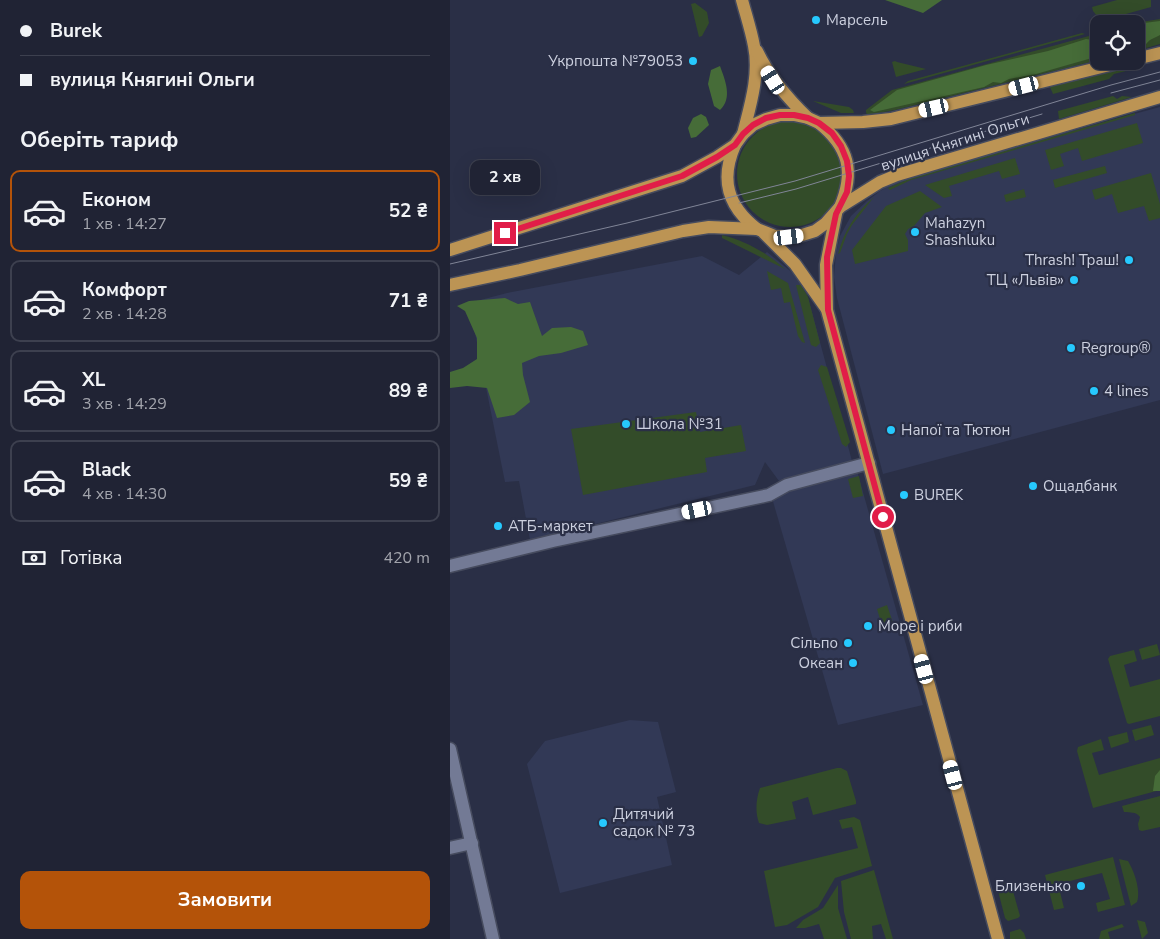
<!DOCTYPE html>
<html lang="uk">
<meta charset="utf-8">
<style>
:root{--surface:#202334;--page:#282b3c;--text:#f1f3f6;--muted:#a2a4ac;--line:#3d404f;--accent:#b45309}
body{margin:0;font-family:"Nunito Sans",sans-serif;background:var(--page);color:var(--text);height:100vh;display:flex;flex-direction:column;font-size:19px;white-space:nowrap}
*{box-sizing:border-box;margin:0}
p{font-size:16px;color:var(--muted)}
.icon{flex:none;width:28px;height:28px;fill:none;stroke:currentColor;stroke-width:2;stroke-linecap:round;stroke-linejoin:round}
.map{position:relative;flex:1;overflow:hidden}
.details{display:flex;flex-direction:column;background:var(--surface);width:450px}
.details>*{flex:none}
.banner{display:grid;align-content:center;height:110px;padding:0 20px;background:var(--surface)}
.controls{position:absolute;left:640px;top:15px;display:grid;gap:10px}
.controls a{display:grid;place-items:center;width:55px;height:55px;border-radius:10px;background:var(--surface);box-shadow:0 5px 20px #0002,0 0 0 1px var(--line);font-size:25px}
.end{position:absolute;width:22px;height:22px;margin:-11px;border:6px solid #e11d48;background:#fff;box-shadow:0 0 0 2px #fff}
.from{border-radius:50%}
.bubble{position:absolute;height:35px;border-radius:10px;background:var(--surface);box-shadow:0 5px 20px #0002,0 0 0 1px var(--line);font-size:16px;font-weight:700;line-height:35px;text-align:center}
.car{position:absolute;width:15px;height:30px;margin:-15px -8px;border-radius:6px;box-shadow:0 0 4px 1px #0007;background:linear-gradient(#fff 24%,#345 0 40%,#fff 0 76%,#345 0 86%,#fff 0)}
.banner b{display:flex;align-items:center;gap:18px;height:48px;font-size:19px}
.banner b+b{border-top:1px solid var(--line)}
.banner i{width:12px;height:12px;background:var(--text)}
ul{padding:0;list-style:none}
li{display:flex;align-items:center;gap:15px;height:82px;margin:0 10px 8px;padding:0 10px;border:2px solid var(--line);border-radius:10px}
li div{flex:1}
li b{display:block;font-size:19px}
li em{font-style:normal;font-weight:700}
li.active{border-color:var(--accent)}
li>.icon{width:45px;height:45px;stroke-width:1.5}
h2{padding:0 20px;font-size:22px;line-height:60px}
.pay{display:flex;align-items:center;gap:12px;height:55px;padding:0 20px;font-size:19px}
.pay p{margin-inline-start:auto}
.primary-button{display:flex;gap:10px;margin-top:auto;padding:10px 20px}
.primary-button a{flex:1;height:58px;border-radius:10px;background:var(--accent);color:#fff;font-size:20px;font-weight:700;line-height:58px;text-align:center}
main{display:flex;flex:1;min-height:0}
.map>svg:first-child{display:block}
.built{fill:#323956}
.green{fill:#334c29}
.forest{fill:#466c38}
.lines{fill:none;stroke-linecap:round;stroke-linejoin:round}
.minor-casing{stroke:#464b5e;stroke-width:15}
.major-casing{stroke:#464b5e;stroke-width:15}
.minor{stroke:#737a95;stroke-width:12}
.major{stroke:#bc9454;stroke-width:12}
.tram{stroke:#808597;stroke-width:1}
.route{stroke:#e11d48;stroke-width:6}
.poi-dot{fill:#26c9fe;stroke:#2a2f46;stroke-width:2}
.labels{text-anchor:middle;stroke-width:4.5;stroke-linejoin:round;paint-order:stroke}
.poi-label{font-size:15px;fill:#ccd0df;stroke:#2a2f46;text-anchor:start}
.street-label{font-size:15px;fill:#ccd0df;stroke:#2a2f46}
</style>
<main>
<section class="details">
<div class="banner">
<b><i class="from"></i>Burek</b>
<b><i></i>вулиця Княгині Ольги</b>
</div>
<h2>Оберіть тариф</h2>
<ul>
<li class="active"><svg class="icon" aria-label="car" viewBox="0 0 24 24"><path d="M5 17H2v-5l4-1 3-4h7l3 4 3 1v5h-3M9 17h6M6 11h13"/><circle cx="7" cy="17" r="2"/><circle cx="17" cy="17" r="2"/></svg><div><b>Економ</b><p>1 хв · 14:27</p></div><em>52 ₴</em></li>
<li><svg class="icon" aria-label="car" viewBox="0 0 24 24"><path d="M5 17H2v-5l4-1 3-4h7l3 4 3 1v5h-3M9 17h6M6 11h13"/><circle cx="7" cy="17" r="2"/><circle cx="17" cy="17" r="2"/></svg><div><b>Комфорт</b><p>2 хв · 14:28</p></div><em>71 ₴</em></li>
<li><svg class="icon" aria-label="car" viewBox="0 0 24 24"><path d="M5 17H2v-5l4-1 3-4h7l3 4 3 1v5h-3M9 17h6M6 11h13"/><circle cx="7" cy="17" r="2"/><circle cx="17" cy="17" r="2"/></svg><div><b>XL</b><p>3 хв · 14:29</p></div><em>89 ₴</em></li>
<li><svg class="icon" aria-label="car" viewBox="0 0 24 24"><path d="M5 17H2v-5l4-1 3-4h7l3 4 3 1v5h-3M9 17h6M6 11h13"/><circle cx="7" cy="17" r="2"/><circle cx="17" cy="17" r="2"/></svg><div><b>Black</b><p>4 хв · 14:30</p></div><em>59 ₴</em></li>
</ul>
<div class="pay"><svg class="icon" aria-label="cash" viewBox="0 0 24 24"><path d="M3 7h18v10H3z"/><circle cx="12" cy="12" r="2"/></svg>Готівка<p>420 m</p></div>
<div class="primary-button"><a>Замовити</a></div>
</section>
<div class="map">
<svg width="710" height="939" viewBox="0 0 710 939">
<rect width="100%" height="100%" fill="#2a2f46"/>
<!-- built -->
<g class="built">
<polygon points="710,107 710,400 433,474 387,298 384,277 386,253 390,236 401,216 417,201 430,191 456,176"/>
<polygon points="317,252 344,274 357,294 402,461 329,481 315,462 305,485 80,540 69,481 55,482 19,303 57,293 252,256 289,275"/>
<polygon points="407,471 473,705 388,725 322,498 336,489"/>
<polygon points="180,720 208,722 226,792 207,797 222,865 110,893 77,764 95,741"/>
</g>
<!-- green -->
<g class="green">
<polygon points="667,0 701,0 701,7 651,21 643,11 642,7"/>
<polygon points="245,3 257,12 259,23 252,36 249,37 241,4"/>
<polygon points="710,19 710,44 686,51 686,40 691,22"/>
<polygon points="632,33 635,34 454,84 458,81"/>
<polygon points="639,36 649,42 649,60 445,110 417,115 416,112 416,110 442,90"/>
<polygon points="445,61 447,62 476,69 446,77 442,62"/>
<polygon points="676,68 676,71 664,74 659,79 603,94 600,87"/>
<polygon points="663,96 667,99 672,96 682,97 609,119 608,111"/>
<polygon points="363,101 399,107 403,110 404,113 391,113"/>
<polygon points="685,113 685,115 461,180 440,190 438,188 459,179"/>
<circle cx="340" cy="174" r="53"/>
<polygon points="687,123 693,143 632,161 628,148 610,154 614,166 601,170 595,150"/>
<polygon points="565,158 570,174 552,179 549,171 499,186 502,196 494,198 475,185"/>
<polygon points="655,166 657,173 605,188 603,180"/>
<polygon points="701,173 710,204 710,218 699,221 694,206 668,213 662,194 645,200 642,190"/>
<polygon points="574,189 576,197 556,202 554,195"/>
<polygon points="470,191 492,207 475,213 464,226 458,229 455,234 458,240 458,251 405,264 402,250 436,206"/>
<path d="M424,197L402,225L397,234L390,253L388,254C394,230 406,213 424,197Z"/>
<path d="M272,235C296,241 317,253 335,269L272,238Z"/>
<polygon points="317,271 338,283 355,343 352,342 348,336 340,302 334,303 331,288 321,290"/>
<polygon points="346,285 351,285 358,297 370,343 366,347 361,345"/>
<polygon points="371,365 377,367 400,442 396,447 392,444 368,370"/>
<polygon points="246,412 250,432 291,425 296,451 255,458 257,472 133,495 121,429"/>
<polygon points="409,476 413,496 403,498 398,479"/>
<polygon points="437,605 444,626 433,629 427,609"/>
<polygon points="707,644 710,655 692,660 689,649"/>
<polygon points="684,650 687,661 674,665 680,687 710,679 710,716 679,724 677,723 658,659 660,656"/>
<polygon points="701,725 704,735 685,741 682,730"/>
<polygon points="677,732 679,742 661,748 658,737"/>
<polygon points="651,739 654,750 642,753 649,775 710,758 710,790 643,808 627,751 628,747"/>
<path d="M387,768H391L397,771L406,801V804L363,815L358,797L342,802L346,819L317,825L309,823C305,812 306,799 310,788Z"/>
<path d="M710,796V827L692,831L689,830L688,824L690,817C685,811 681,813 674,812L672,806Z"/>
<polygon points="404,817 410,820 422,866 385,878 368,907 337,925 325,927 314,871 408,848 402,827 392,829 389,820"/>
<polygon points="663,857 675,905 648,912 646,903 660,899 652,873 608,884 614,908 604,910 595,875"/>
<path d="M669,859L678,861C684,871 691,890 687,902L681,906Z"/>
<polygon points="424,870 443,939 436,939 431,924 422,926 423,939 401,939 394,912 391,881"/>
<polygon points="558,882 561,884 570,916 568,918 558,921 555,918 547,887 549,884"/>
<polygon points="388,885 388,908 397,939 374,939 369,924 355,928 346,928 353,920 373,908"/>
<polygon points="687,920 695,922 698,933 692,939"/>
<polygon points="672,924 674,927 658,932 660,939 649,939 651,931"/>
<polygon points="570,929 574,933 576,939 560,939 560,932"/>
</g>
<!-- forest -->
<g class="forest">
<polygon points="435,0 492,0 473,13"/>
<path d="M710,21V35C707,37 703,38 700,40C696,43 696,47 689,45L690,32L694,23Z"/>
<polygon points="636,39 643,40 649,44 649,56 586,74 559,79 551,83 543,82 534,87 424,112 420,110 447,90 536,65 598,51"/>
<path d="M270,66C275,80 283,98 270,110L264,106L258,84L261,70Z"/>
<polygon points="251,114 256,117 259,125 246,137 241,138 238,128 243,118"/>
<polygon points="55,298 68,304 80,302 92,336 102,328 121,327 133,331 138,345 111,353 89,356 72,363 73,375 80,402 64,415 47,418 37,388 17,386 0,388 0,372 13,368 27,359 27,338 15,311 7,306 19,301"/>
<polygon points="710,770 710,791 703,791 705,776"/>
</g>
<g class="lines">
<defs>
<g id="minor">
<polyline points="0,566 103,541 319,495 337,485 419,463"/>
<polyline points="0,749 43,939"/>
<polyline points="0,848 22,843"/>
</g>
<g id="major">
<path d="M292,0C296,15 301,30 304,46C310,75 300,106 293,134"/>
<path d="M307,51C320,78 337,98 358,118"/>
<polyline points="686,59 710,53"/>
<path d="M369,123C399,147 405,172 390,207"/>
<path d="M285,145C270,179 277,206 307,229"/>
<polyline points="386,214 376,265 377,310 548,939"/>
<polyline points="314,233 345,264 376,308"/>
<polyline points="0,250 232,176 267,157 285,145 293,134 303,125 316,119 330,115 344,115 358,118 369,123 413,122 441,119 676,61"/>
<polyline points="0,285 70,270 233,231 259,227 307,229 325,236 339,237 352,235 365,231 376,223 390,207 430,182 447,175 710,97"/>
</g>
</defs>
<!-- minor casing -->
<use href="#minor" class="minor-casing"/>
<!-- major casing -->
<use href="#major" class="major-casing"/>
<!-- minor -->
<use href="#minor" class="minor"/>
<!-- major -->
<use href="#major" class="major"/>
<!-- tram -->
<g class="tram">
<polyline points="661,93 710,80"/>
<polyline points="289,203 346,189 592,114"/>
<polyline points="0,264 177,223 345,181 661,85 710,72"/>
</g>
</g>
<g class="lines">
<!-- route -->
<polyline class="route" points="55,233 232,176 267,157 285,145 293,134 303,125 316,118 330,115 344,115 358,118 369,123 382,133 391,146 397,161 399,176 397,192 386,214 377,257 378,310 433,517"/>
</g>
<!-- markers -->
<g class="poi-dot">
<circle cx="366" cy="20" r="5"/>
<circle cx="243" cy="61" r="5"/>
<circle cx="465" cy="232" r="5"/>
<circle cx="679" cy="260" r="5"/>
<circle cx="624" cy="280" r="5"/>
<circle cx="621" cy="348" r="5"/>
<circle cx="644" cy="391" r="5"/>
<circle cx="176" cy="424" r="5"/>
<circle cx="441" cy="430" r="5"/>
<circle cx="583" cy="486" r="5"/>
<circle cx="454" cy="495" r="5"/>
<circle cx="48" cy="526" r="5"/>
<circle cx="418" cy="626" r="5"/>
<circle cx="398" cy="643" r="5"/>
<circle cx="403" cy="663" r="5"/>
<circle cx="153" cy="823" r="5"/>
<circle cx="631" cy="886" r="5"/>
</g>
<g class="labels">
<!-- poi labels -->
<g class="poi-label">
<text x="376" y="25">Марсель</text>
<text x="233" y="66" text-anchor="end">Укрпошта №79053</text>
<text x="475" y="228">Mahazyn<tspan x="475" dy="17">Shashluku</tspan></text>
<text x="669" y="265" text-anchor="end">Thrash! Траш!</text>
<text x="614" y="285" text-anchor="end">ТЦ «Львів»</text>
<text x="631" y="353">Regroup®</text>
<text x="654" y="396">4 lines</text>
<text x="186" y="429">Школа №31</text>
<text x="451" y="435">Напої та Тютюн</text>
<text x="593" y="491">Ощадбанк</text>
<text x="464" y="500">BUREK</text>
<text x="58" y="531">АТБ-маркет</text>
<text x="428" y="631">Море і риби</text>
<text x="388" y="648" text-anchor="end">Сільпо</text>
<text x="393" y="668" text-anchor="end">Океан</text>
<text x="163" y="819">Дитячий<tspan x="163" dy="17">садок № 73</tspan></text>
<text x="621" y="891" text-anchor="end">Близенько</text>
</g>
<!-- street labels -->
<g class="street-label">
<text transform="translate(505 142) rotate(-18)" y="5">вулиця Княгині Ольги</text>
</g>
</g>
</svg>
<div class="controls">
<a><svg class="icon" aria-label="locate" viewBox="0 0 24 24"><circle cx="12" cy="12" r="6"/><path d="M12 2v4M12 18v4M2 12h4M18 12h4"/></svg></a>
</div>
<i class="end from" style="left:433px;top:517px"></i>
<i class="end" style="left:55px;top:233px"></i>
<div class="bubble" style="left:20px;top:160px;width:70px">2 хв</div>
<i class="car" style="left:323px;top:80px;rotate:328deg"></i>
<i class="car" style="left:574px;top:86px;rotate:256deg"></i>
<i class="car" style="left:484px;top:108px;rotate:257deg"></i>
<i class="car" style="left:339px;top:237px;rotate:83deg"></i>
<i class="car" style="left:247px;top:510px;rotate:258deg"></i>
<i class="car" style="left:474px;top:669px;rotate:345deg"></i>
<i class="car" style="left:503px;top:775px;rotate:345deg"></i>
</div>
</main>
